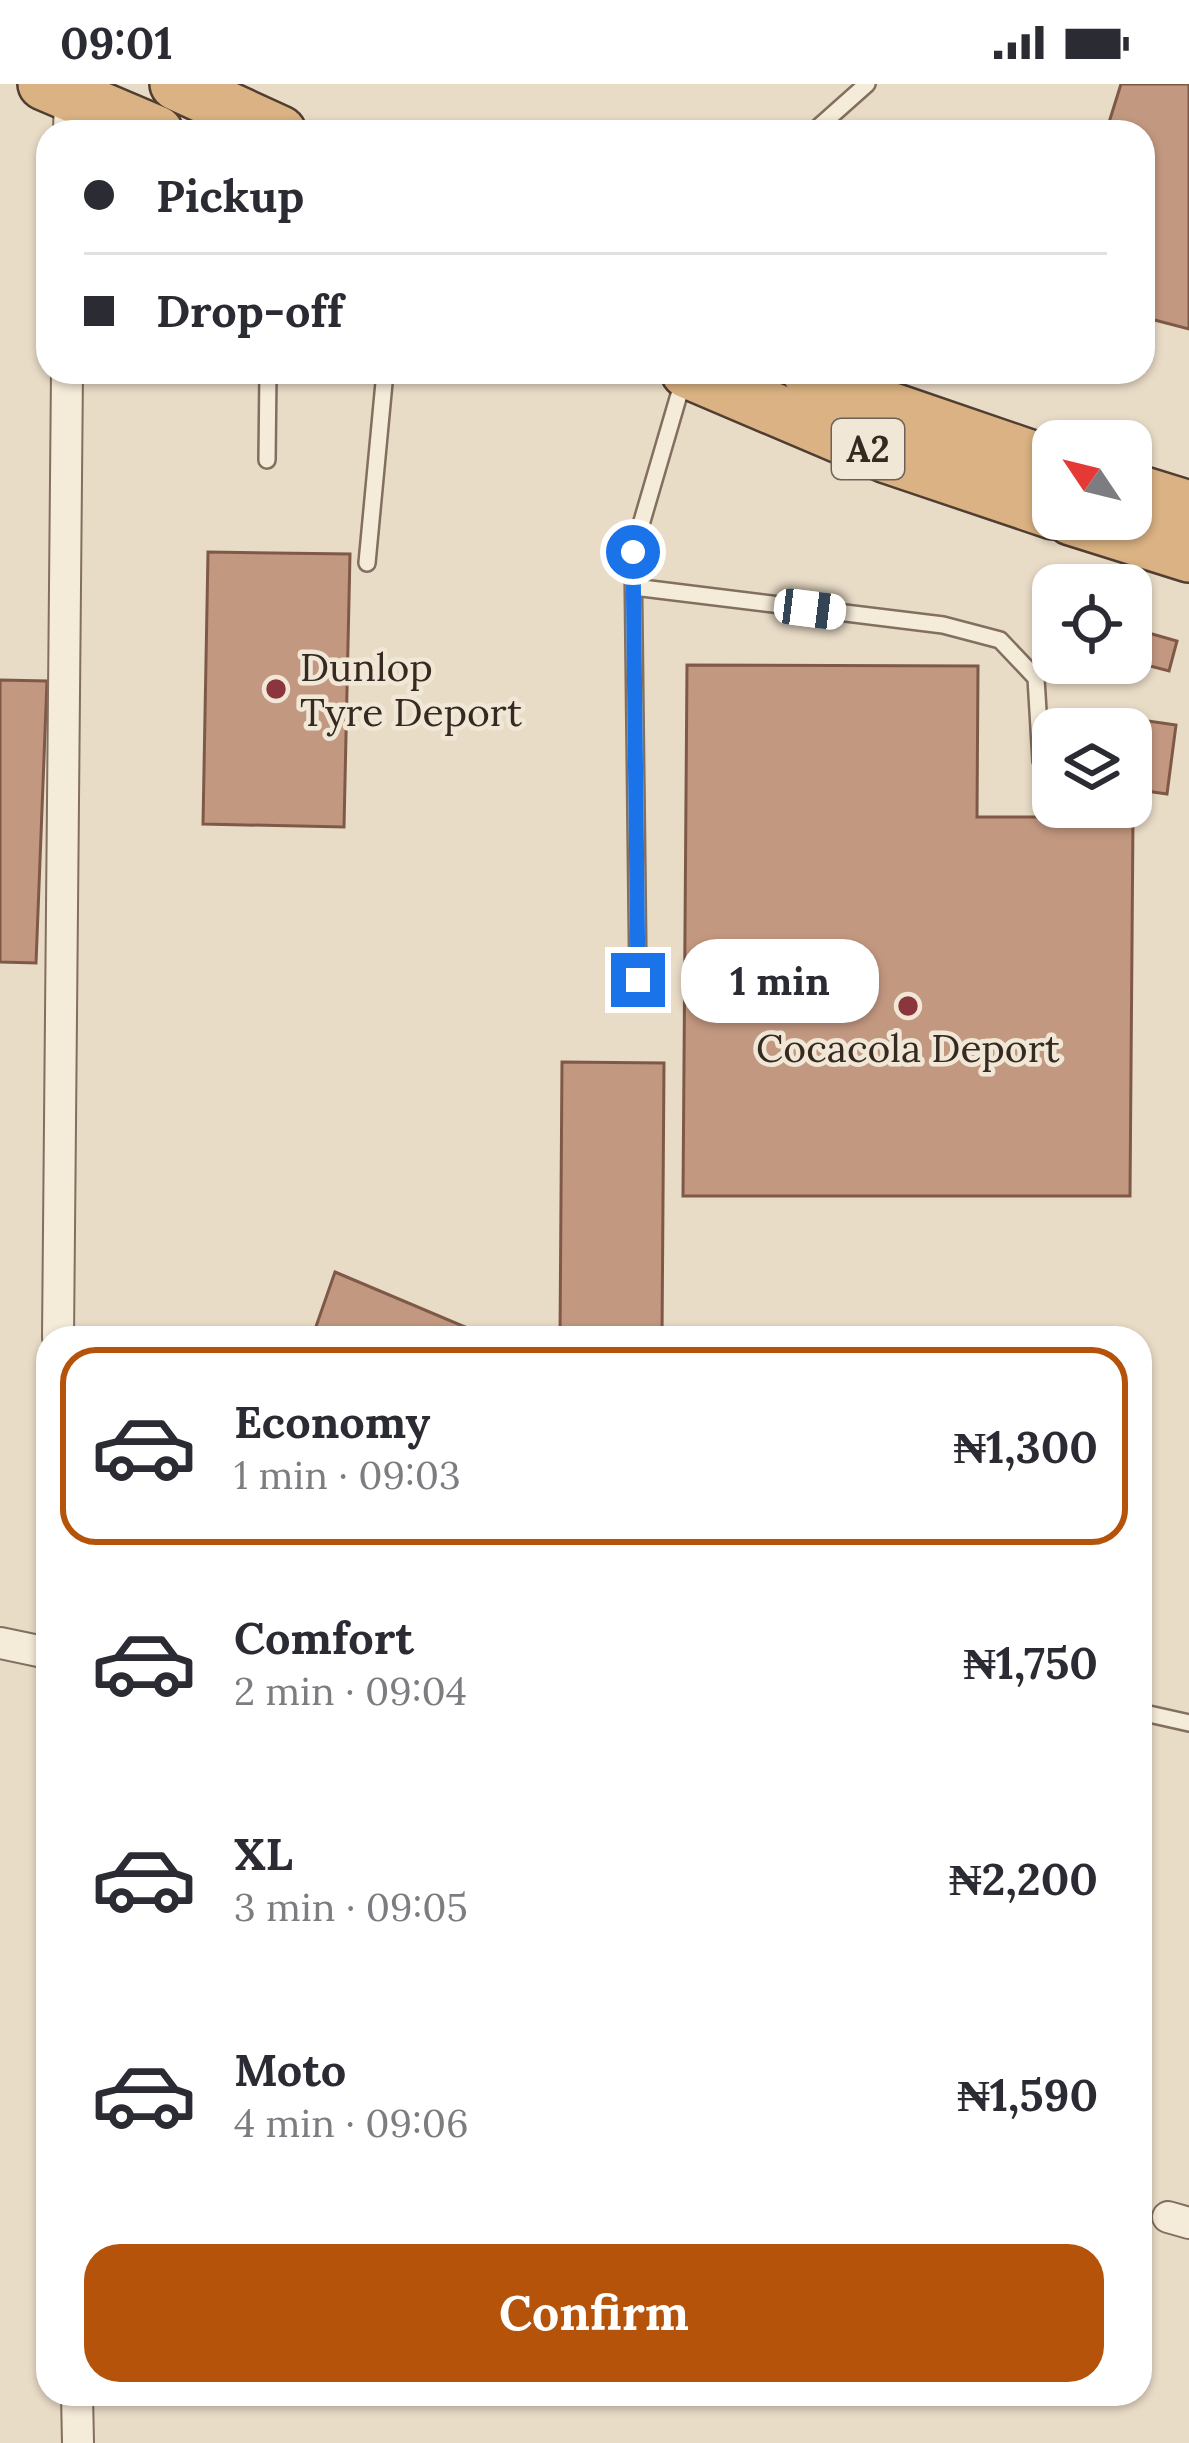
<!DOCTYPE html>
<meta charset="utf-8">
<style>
:root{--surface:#fff;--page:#f2f2f3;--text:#2b2b33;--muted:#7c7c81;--line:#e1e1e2;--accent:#b45309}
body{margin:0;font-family:Lora,serif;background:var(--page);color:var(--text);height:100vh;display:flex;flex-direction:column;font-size:45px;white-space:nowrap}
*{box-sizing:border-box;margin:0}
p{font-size:39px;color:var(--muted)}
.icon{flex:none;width:66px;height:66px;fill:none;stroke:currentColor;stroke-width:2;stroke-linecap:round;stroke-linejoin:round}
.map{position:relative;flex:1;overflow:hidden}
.side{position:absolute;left:36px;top:1242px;width:1116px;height:1080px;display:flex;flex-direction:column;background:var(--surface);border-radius:36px;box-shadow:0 3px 9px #0004}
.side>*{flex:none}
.top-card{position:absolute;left:36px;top:36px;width:1119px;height:264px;border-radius:36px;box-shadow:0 3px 9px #0004;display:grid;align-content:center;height:264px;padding:0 48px;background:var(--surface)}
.needle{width:78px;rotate:305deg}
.fabs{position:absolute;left:1032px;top:336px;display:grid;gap:24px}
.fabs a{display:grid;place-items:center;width:120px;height:120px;border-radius:24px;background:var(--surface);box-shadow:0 3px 9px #0004;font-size:60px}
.end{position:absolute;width:54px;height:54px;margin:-27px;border:15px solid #1a73e8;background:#fff;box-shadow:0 0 0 6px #fff}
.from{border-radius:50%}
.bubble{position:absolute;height:84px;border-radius:36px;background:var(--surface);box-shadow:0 3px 9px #0004;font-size:39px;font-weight:800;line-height:84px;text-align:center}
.car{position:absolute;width:36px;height:72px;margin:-36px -18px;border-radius:15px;box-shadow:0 0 9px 3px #0007;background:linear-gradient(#fff 24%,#345 0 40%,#fff 0 76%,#345 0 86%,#fff 0)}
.top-card b{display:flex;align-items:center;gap:42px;height:114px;font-size:45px}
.top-card b+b{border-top:3px solid var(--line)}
.top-card i{width:30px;height:30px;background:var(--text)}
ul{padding:21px 0 0;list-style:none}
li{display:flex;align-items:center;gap:36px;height:198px;margin:0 24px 18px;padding:0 24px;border:6px solid transparent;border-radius:36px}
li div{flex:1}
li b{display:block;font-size:45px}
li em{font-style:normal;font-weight:800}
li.current{border-color:var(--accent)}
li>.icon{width:108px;height:108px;stroke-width:1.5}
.primary-button{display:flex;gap:24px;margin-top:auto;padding:24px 48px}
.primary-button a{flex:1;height:138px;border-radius:36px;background:var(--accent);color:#fff;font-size:48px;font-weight:800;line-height:138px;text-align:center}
.status{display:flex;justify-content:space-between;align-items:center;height:84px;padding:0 60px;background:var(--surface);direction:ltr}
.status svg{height:33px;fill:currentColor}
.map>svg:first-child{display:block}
.building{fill:#c39881;stroke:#7f5947;stroke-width:3}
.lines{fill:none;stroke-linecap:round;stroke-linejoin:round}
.service-casing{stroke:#826f5e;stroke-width:20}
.minor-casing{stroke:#826f5e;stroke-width:34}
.trunk-casing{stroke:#513e32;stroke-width:56}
.service{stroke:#f5ebd9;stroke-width:15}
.minor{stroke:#f5ebd9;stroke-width:30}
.trunk{stroke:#dab283;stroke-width:51}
.route{stroke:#1a73e8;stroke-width:15}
.poi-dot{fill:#8a363c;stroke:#f1e7d6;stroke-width:4.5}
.labels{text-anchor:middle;stroke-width:9;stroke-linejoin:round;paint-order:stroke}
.shield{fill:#f1e7d6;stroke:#6d6257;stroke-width:3}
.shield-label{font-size:36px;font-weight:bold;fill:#352920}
.poi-label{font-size:39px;fill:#352920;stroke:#f1e7d6;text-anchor:start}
</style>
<div class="status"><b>09:01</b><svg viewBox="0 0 49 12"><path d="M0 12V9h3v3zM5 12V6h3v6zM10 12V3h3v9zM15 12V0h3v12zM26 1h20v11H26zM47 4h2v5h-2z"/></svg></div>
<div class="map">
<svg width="1189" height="2359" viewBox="0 0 1189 2359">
<rect width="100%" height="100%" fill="#e9dcc7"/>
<!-- building -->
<g class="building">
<polygon points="1121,0 1189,0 1189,245 1143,233 1143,48 1106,48"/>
<polygon points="208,468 350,470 344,743 203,740"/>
<polygon points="1131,544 1177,557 1169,587 1131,577"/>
<polygon points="687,581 978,582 977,733 1133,733 1130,1112 683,1112"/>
<polygon points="0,596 47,597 36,879 0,878"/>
<polygon points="1141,636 1176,641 1167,710 1132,705"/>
<polygon points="562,978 664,979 662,1254 560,1254"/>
<polygon points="335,1188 470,1245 466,1254 312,1254"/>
</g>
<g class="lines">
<defs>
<g id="service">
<polyline points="813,48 867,0"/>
<polyline points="267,376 268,288"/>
<polyline points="367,479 385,288"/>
<polyline points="634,503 943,541 1000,556 1036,594 1041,677"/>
<polyline points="638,896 633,468 683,297"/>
<polyline points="1140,1628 1189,1639"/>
</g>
<g id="minor">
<polyline points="69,48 70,11"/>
<polyline points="58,1254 67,288"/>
<polyline points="0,1559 48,1569"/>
<polyline points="1168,2133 1189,2139"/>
<polyline points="77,2310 78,2359"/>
</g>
<g id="trunk">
<polyline points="44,0 157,48"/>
<polyline points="176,0 280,48"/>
<polyline points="687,288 887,373 1053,429"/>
<polyline points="808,288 881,321 1053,380"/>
<polyline points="1131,405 1189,423"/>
<polyline points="1071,435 1189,472"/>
</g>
</defs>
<!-- service casing -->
<use href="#service" class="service-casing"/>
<!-- minor casing -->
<use href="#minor" class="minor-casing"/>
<!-- trunk casing -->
<use href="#trunk" class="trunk-casing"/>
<!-- service -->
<use href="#service" class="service"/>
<!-- minor -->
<use href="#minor" class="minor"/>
<!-- trunk -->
<use href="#trunk" class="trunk"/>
</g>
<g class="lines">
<!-- route -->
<polyline class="route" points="633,468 638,896"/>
</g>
<!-- markers -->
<g class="poi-dot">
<circle cx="276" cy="605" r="12"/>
<circle cx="908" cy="922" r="12"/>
</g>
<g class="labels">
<!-- shield labels -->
<rect class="shield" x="832" y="335" width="72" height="60" rx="9"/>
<g class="shield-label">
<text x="868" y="378">A2</text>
</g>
<!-- poi labels -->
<g class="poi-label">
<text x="300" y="597">Dunlop<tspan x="300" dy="45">Tyre Deport</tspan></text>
<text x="908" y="978" text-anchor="middle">Cocacola Deport</text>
</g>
</g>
</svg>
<div class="fabs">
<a><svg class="needle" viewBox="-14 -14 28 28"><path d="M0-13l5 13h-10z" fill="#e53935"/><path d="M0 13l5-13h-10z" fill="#7c7c81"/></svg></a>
<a><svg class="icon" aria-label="locate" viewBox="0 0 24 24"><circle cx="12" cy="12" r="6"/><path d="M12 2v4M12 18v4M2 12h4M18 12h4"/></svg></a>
<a><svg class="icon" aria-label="layers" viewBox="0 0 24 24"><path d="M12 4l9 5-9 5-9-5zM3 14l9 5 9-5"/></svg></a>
</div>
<i class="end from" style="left:633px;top:468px"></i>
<i class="end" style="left:638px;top:896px"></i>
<div class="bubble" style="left:681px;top:855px;width:198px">1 min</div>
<i class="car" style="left:810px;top:525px;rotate:97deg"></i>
<div class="top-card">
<b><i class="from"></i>Pickup</b>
<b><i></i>Drop-off</b>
</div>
<section class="side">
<ul>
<li class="current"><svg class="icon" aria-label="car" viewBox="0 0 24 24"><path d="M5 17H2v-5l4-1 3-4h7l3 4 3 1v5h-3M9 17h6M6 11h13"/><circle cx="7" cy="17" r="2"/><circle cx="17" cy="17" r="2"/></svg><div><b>Economy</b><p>1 min · 09:03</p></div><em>₦1,300</em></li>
<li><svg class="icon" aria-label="car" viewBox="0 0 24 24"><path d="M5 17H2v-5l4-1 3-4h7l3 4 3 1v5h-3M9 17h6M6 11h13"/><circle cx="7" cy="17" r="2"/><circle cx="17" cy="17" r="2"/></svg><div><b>Comfort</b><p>2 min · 09:04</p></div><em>₦1,750</em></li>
<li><svg class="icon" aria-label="car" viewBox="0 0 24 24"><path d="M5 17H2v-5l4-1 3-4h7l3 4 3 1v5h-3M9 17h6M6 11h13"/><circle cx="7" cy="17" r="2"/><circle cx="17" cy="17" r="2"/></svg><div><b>XL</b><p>3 min · 09:05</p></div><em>₦2,200</em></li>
<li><svg class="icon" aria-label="car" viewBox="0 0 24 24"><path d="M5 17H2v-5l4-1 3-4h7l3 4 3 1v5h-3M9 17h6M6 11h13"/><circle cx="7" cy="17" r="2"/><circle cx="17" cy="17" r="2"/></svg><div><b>Moto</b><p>4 min · 09:06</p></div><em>₦1,590</em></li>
</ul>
<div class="primary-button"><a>Confirm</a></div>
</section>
</div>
